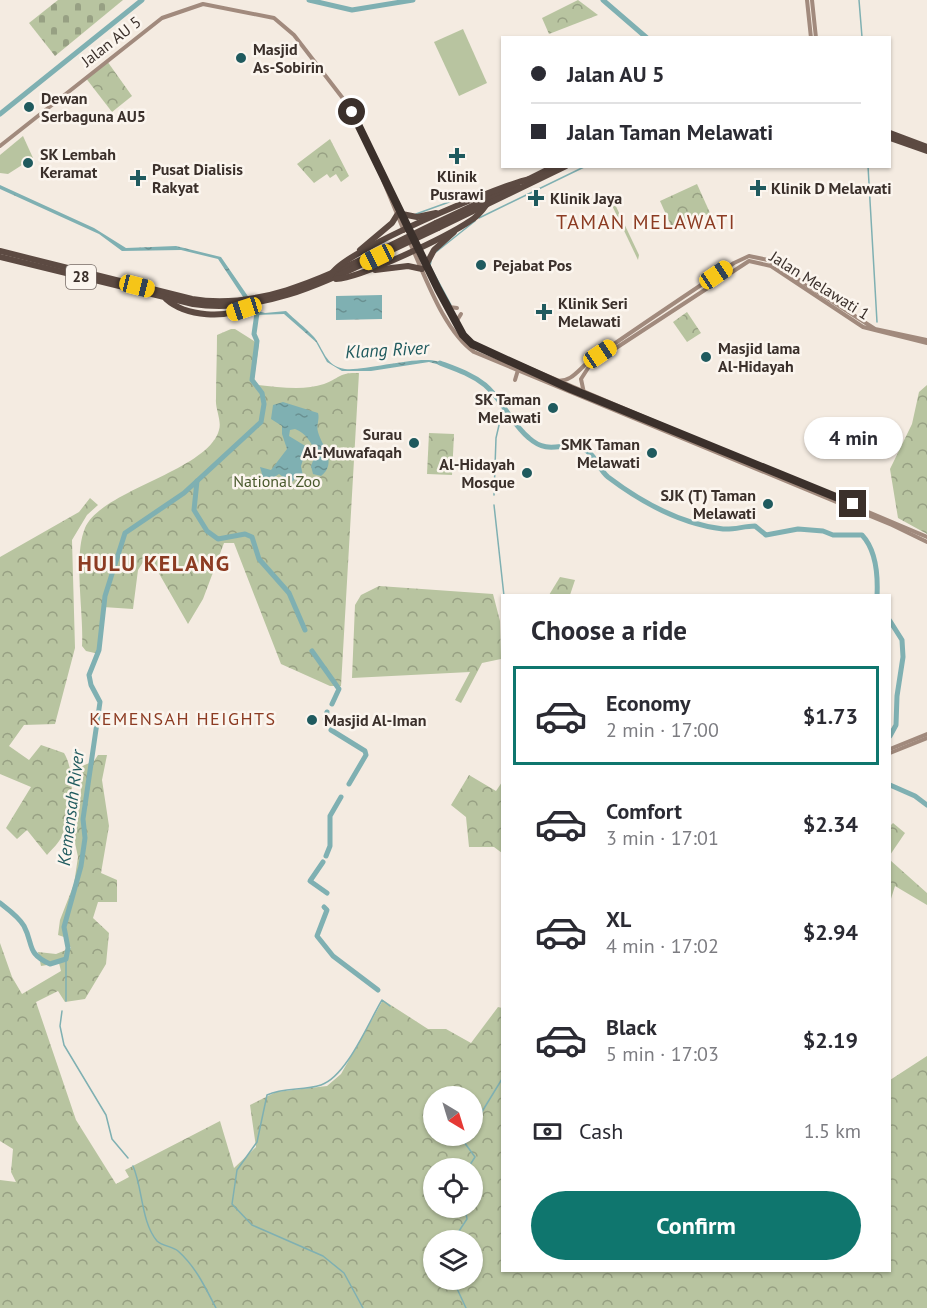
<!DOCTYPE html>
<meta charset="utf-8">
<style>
:root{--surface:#fff;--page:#f2f2f3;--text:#2b2b33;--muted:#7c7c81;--line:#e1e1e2;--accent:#0f766e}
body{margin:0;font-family:"PT Sans",sans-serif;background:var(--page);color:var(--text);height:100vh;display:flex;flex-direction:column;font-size:22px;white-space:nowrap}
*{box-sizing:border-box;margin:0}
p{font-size:20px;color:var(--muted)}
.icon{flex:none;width:33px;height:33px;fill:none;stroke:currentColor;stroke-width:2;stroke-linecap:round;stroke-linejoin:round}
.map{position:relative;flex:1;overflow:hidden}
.sheet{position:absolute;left:501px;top:594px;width:390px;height:678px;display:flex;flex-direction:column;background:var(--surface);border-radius:0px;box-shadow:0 2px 4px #0004}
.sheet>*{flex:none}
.top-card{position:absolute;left:501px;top:36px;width:390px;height:132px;border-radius:0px;box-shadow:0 2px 4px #0004;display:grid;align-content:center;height:132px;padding:0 30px;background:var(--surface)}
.needle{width:39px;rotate:142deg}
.tools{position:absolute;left:423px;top:1086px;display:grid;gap:12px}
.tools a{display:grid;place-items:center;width:60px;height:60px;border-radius:50%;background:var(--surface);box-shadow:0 2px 4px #0004;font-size:30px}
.end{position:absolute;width:27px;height:27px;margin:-14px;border:8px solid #3b302b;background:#fff;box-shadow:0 0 0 3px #fff}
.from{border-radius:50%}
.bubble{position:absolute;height:42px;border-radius:21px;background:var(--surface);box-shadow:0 2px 4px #0004;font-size:20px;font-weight:700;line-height:42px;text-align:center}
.car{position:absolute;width:18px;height:36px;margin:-18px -9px;border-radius:8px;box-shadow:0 0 4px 2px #0007;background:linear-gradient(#f5c518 24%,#345 0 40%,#f5c518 0 76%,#345 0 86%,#f5c518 0)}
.top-card b{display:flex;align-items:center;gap:21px;height:57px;font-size:22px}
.top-card b+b{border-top:2px solid var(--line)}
.top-card i{width:15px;height:15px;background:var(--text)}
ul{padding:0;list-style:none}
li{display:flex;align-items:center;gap:18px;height:99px;margin:0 12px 9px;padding:0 18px;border:3px solid transparent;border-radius:0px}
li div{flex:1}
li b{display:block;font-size:22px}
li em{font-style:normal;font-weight:700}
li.on{border-color:var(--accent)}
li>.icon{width:54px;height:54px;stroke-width:1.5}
h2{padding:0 30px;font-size:27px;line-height:72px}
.pay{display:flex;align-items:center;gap:15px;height:66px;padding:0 30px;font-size:22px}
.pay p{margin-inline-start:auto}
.cta{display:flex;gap:12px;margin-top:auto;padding:12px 30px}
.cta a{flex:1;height:69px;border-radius:36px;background:var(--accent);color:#fff;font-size:24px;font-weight:700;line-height:69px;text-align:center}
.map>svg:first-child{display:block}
.grass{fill:#b8c4a0}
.forest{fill:url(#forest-crowns);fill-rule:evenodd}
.cemetery{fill:url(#cemetery-stones)}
.water{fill:url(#water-ripples)}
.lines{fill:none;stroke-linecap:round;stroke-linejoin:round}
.stream{stroke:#7fb0b2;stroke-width:1.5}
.river{stroke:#7fb0b2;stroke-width:5}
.secondary{stroke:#a18a7d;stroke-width:4}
.highway{stroke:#5c4a42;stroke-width:6}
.highway-bridge{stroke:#5c4a42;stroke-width:6}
.route{stroke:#3b302b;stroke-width:8}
.poi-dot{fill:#1f5a5e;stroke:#fbf5ee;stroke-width:2}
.labels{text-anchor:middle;stroke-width:5;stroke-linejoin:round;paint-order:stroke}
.shield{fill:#fbf5ee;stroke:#756b66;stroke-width:1.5}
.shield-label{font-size:15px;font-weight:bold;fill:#3b302b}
.street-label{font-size:16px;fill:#3b302b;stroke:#fbf5ee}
.poi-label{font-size:16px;font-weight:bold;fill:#3b302b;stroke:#fbf5ee;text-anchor:start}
.park-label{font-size:16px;fill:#4a5a2e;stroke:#fbf5ee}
.water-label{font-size:18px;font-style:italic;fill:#1f5a5e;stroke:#fbf5ee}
.neighbourhood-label{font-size:18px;letter-spacing:1.5px;fill:#8c3b22;stroke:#fbf5ee}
.quarter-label{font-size:20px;letter-spacing:1.5px;fill:#8c3b22;stroke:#fbf5ee}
.district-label{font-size:22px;font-weight:bold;letter-spacing:1.5px;fill:#8c3b22;stroke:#fbf5ee}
</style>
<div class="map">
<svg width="927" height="1308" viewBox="0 0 927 1308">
<defs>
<pattern id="forest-crowns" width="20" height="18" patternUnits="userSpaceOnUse" patternTransform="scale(1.5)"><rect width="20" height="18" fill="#b8c4a0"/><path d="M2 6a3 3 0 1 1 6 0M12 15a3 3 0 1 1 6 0" fill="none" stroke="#97a083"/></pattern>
<pattern id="cemetery-stones" width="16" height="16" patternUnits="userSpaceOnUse" patternTransform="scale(1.5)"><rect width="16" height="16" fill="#b8c4a0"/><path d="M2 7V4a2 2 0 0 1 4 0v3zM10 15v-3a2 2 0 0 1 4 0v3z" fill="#97a083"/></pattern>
<pattern id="water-ripples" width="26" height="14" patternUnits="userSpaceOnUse" patternTransform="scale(1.5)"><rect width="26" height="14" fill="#7fb0b2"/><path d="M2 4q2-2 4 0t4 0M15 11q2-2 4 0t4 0" fill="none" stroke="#699091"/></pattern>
</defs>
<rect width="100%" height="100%" fill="#f4ebe1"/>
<!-- grass -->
<g class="grass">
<polygon points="463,29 487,83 459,96 434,42"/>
<polygon points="23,136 33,158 8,174 0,173 0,155"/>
<polygon points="612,198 639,255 638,260 609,199"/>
</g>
<!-- forest -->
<g class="forest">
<polygon points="578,0 598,15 549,34 542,18"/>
<polygon points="107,61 132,96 112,112 85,77"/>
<polygon points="330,139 349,176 341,182 336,174 330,178 327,174 314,183 297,164"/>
<polygon points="697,184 710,213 673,230 660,201"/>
<polygon points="687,312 701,333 687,342 673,322"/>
<path d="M231,329H235L259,344L254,379L258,385C279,387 304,391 324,384C340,378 339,372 359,373L341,686H330L281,664L234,543H224L203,599L188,624L153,563L145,559L138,570L133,609L103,607L99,654L86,651L82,646C84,613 73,557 85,528C101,490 208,471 219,430C222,421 215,408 216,399C216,378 217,356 217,335Z"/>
<polygon points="927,385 927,534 898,518 890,469 912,424 919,392"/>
<polygon points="429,433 454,434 452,475 427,474"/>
<path d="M90,498L98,505L87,515L72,540L75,648L55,724L24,725L9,746L29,760L41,745L64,753C77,775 72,814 62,836C59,843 52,849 47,855L27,830L17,839L6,828L31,787L0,774V557L79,512Z"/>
<polygon points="560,577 575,580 570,595 549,595"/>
<polygon points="379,586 493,594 500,621 501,659 482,663 461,703 455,700 470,672 352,678 355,605 361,595"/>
<path d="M98,755H107L102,780L109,826L101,873L117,880V902H98L93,918L109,933L106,964L85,999L65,1002L58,991L36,1002L76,1120L116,1184L129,1177L125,1170L220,1121L234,1168L256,1147L250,1105L276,1092L327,1086L341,1074L383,1000L428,1029H446L471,1043L498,1007L502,1008V1270H890V1080L927,1056V1308H0V1180L16,1182L11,1172L13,1149L0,1141V943L12,977L22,994L61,971L59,963L41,966L38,952L56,954L71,948L64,937L58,935L60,920L74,884L78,857L74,838L81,793L80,767L94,761ZM434,1096H472V1136H434ZM434,1168H472V1208H434ZM434,1240H472V1280H434Z"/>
<polygon points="469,775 496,791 502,782 502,853 494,847 469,847 466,817 451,805"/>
<polygon points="893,823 905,833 890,855 890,826"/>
<polygon points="890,860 927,893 927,905 895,886 890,902"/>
</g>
<!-- cemetery -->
<polygon class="cemetery" points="58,0 123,0 55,56 29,23"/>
<!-- water -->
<g class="water">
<path d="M0,185L94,228L126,248L176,246L221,257L258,311L265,313L286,311C295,320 305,327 314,337C324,349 325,366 345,369C366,372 435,350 444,366L429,362L371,371H342L327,362L316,342L284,314L255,315L218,259L181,250L122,251L99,234L0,189Z"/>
<polygon points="382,295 382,319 336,320 336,296"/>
<path d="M283,402L318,413C320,419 316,425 318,432C322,446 338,463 321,476L313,474L311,466L316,453C311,442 306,433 295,429L290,430L289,436L307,447L301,466L303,476L297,477L291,483L279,474L273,478L272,483L264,481L260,467L271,470L287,449L282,434V426L271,419L273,405Z"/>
</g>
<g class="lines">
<!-- stream -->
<g class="stream">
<polyline points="859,0 862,37"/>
<polyline points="868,166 877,322"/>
<polyline points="416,214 463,197"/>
<polyline points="479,218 586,166"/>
<polyline points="436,252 475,221"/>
<polyline points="431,261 430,266 451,305"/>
<polyline points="494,495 496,438 503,408"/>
<polyline points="494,505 504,596"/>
<polyline points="66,959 66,1001"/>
<polyline points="62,1011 60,1026 64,1045 106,1115 112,1139 128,1158"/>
<polyline points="472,1128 502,1079"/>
<polyline points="468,1136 464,1142 475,1157 468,1168"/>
<path d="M133,1166C143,1189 141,1222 157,1241C162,1246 172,1246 178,1251C196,1267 205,1287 216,1308"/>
<polyline points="453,1240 467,1219 465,1208"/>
<polyline points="453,1280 466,1308"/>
<path d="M363,1308L344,1273L323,1256L252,1225L232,1204L237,1170L257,1142L267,1095C284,1087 303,1091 321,1085C347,1076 368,1023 382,1000L390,1006"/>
</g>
<!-- river -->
<g class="river">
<polyline points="309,0 352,10 413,0"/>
<polyline points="603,0 647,38"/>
<polyline points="0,114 142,0"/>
<path d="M440,363C456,369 471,374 485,385C502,399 511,423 529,438C550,457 565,439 584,449C596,455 598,469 608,477C641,502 680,524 723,529C734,530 744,526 755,526L766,535L798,529L823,531L833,535H862C876,550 878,576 877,596"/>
<polyline points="197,481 194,510 207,531 218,539 245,534 252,537 259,559 289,593 305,630"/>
<polyline points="890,621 902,640 903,657 897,696 896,725 890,736"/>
<polyline points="312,651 339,689 332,704"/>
<polyline points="325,719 327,712"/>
<polyline points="331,730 365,751 366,755 349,784"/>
<polyline points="890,785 915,796 927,805"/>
<polyline points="326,856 330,846 330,816 341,797"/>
<polyline points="323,862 310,881 327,893"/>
<path d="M0,903C9,910 19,917 24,926C34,945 26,953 50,964L66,959L68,948L64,927L81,866L85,838L83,819L100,702L91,685L89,675L99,650L105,596L125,533L184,493L261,422L264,404L262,393L252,380L257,341L254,334L257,313"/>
<polyline points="324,907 327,910 317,936 333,956 378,990"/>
</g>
<!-- secondary -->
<g class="secondary">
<polyline points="807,0 811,38"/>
<polyline points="812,0 816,38"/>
<polyline points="0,146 162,18 203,4 274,18 294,35 348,105 438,289 463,335 472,344 927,537"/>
<polyline points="383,180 404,231"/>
<path d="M409,241C425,275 443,330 474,352L892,525L927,542"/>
<polyline points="449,307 457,308"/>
<polyline points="456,322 461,314"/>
<polyline points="515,380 518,370"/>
<path d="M556,381C573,382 579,368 591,360C638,327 686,295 734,263L749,256L768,260L875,329L927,340"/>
<polyline points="584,393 581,379 590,365 749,261 771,266 863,327 927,343"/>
<polyline points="890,749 927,734"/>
<polyline points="890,753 927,738"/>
</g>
<!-- highway -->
<g class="highway">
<polyline points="890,133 927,147"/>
<polyline points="890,138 927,151"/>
<polyline points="529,179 555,166"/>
<polyline points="402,214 417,217 436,213"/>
<polyline points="436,223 517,185"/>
<polyline points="438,228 566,166"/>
<polyline points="360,250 392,223 397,215"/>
<path d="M0,251L192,299C256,310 319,280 375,253"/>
<path d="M0,257L193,304C257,314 321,285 377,257"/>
<polyline points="426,265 434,250 454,232"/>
<polyline points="375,270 408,266 422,269"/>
<path d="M331,275C341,252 500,185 530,179"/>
<path d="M336,279C361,278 448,236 470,221C477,217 482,211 487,204"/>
<path d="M166,299C185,316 228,321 249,304"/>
</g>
<!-- highway-bridge -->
<g class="highway-bridge">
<polyline points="375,253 436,223"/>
<polyline points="377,257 438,228"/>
</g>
</g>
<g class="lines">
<!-- route -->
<polyline class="route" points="352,112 438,289 463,335 472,344 571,389 853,504"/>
</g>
<!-- markers -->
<g class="poi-dot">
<circle cx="241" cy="58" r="6"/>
<circle cx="29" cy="107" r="6"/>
<path d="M454 147h6v6h6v6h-6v6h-6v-6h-6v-6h6z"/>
<circle cx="28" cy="163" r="6"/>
<path d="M135 169h6v6h6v6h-6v6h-6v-6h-6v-6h6z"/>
<path d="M755 179h6v6h6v6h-6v6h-6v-6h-6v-6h6z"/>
<path d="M533 189h6v6h6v6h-6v6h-6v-6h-6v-6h6z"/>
<circle cx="481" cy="265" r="6"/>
<path d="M541 303h6v6h6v6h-6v6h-6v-6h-6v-6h6z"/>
<circle cx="706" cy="357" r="6"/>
<circle cx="553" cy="408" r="6"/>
<circle cx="414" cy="443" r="6"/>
<circle cx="652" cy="453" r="6"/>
<circle cx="527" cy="473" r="6"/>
<circle cx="768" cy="504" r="6"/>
<circle cx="312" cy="720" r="6"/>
</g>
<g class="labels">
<!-- shield labels -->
<rect class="shield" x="66" y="265" width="30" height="24" rx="4.5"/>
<g class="shield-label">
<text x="81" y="282">28</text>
</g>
<!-- street labels -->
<g class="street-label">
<text transform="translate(111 41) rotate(-38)" y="6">Jalan AU 5</text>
<text transform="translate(820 285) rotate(32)" y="6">Jalan Melawati 1</text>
</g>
<!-- poi labels -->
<g class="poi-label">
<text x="253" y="55">Masjid<tspan x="253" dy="18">As-Sobirin</tspan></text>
<text x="41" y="104">Dewan<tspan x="41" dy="18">Serbaguna AU5</tspan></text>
<text x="40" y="160">SK Lembah<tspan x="40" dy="18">Keramat</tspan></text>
<text x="152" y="175">Pusat Dialisis<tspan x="152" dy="18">Rakyat</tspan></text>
<text x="457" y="182" text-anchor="middle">Klinik<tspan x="457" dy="18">Pusrawi</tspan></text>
<text x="771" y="194">Klinik D Melawati</text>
<text x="550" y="204">Klinik Jaya</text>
<text x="493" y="271">Pejabat Pos</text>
<text x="558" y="309">Klinik Seri<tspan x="558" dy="18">Melawati</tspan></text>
<text x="718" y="354">Masjid lama<tspan x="718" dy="18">Al-Hidayah</tspan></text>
<text x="541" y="405" text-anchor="end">SK Taman<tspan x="541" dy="18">Melawati</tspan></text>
<text x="402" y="440" text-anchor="end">Surau<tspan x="402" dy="18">Al-Muwafaqah</tspan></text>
<text x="640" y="450" text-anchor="end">SMK Taman<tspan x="640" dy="18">Melawati</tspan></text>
<text x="515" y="470" text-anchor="end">Al-Hidayah<tspan x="515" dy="18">Mosque</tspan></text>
<text x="756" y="501" text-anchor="end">SJK (T) Taman<tspan x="756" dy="18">Melawati</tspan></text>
<text x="324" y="726">Masjid Al-Iman</text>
</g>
<!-- park labels -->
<g class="park-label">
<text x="277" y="487">National Zoo</text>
</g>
<!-- water labels -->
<g class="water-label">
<text transform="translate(387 350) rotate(-3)" y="6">Klang River</text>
<text transform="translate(71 808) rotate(-83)" y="6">Kemensah River</text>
</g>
<!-- neighbourhood labels -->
<g class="neighbourhood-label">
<text x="183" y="725">KEMENSAH HEIGHTS</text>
</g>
<!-- quarter labels -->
<g class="quarter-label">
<text x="646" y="229">TAMAN MELAWATI</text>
</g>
<!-- district labels -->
<g class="district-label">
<text x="154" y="571">HULU KELANG</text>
</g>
</g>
</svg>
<div class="tools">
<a><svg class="needle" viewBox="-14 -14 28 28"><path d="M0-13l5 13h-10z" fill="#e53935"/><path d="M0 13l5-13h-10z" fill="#7c7c81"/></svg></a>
<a><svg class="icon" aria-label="locate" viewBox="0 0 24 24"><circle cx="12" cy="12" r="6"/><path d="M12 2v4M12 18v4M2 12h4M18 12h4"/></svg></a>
<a><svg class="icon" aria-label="layers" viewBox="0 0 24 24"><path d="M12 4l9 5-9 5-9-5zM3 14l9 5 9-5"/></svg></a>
</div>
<i class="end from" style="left:352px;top:112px"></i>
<i class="end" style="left:853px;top:504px"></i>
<div class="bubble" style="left:804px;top:417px;width:99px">4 min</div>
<i class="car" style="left:377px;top:257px;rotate:244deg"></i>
<i class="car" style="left:716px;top:275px;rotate:56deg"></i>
<i class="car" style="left:137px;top:286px;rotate:104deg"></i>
<i class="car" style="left:244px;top:309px;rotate:252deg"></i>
<i class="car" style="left:600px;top:354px;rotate:56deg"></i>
<div class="top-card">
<b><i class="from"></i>Jalan AU 5</b>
<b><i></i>Jalan Taman Melawati</b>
</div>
<section class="sheet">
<h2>Choose a ride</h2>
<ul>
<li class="on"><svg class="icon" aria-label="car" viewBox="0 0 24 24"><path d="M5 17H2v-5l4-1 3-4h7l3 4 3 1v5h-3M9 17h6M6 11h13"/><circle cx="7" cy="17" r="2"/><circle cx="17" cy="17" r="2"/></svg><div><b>Economy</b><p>2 min · 17:00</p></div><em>$1.73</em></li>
<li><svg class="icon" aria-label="car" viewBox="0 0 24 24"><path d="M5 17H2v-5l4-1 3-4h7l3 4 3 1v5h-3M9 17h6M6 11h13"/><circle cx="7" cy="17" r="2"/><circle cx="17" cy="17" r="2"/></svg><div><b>Comfort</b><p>3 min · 17:01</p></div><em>$2.34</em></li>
<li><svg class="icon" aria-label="car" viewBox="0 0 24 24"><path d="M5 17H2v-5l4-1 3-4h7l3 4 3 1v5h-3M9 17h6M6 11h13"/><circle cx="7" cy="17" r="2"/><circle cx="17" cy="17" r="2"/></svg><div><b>XL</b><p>4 min · 17:02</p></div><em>$2.94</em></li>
<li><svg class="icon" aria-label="car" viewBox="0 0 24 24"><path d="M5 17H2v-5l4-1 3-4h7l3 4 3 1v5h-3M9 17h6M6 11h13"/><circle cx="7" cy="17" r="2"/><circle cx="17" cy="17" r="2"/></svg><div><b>Black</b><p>5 min · 17:03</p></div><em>$2.19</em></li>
</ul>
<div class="pay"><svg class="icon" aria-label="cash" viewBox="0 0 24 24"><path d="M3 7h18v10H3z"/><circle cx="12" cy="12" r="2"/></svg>Cash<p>1.5 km</p></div>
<div class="cta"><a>Confirm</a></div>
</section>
</div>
